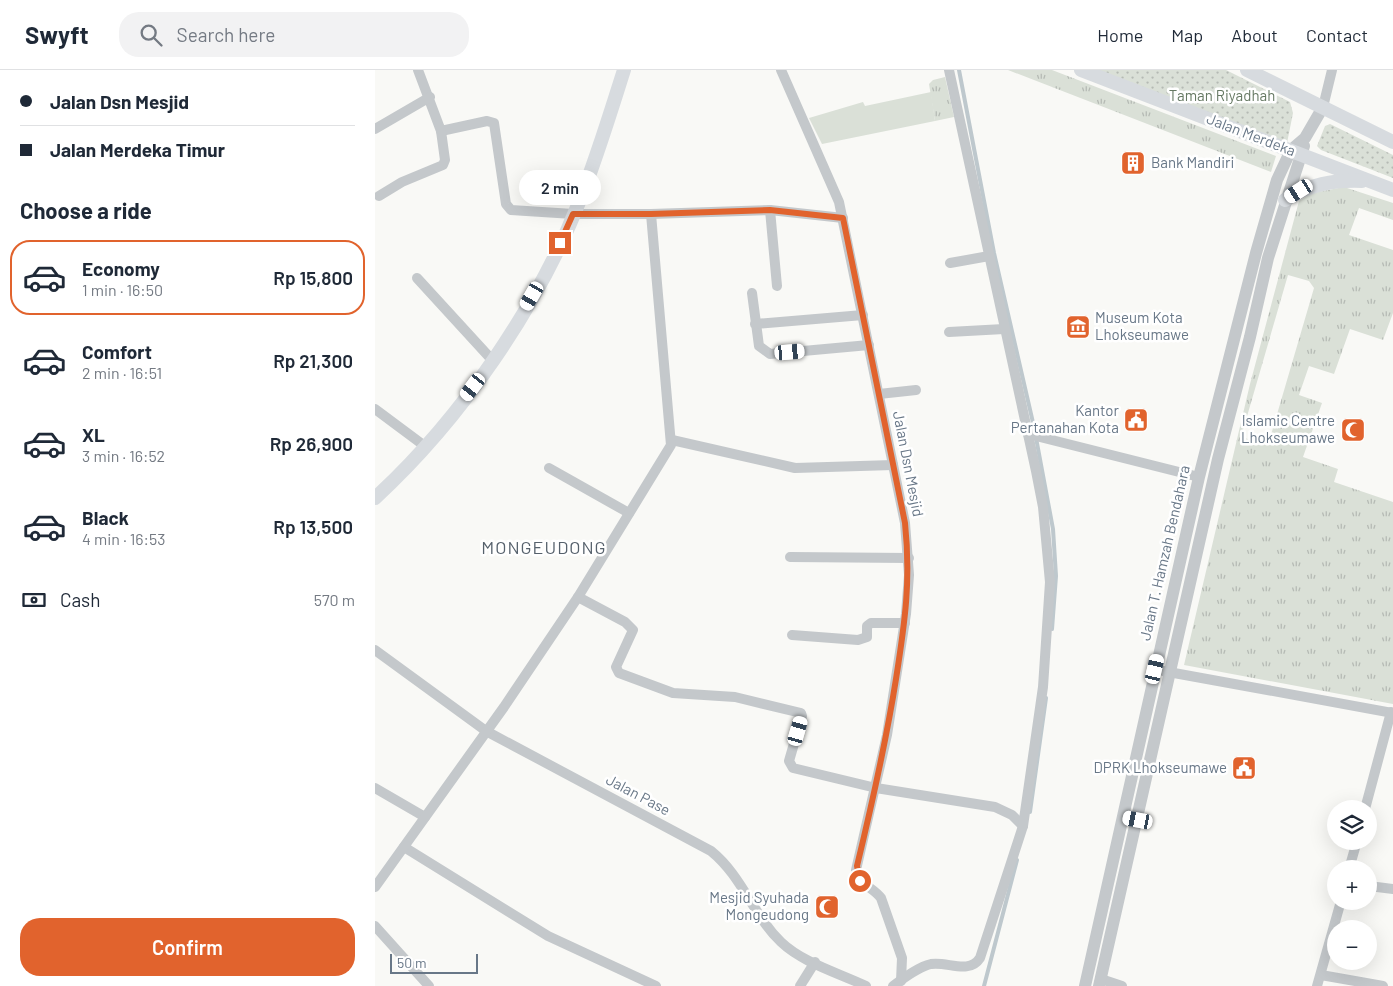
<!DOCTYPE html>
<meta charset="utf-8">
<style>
:root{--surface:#fff;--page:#f2f2f3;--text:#1f2937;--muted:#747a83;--line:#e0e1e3;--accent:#e1632d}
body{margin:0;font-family:Barlow,sans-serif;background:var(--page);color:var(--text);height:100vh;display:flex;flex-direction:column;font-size:19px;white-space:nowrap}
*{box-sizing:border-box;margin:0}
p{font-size:16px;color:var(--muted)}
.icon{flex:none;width:28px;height:28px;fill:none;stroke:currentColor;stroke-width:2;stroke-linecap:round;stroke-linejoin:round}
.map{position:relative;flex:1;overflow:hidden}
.side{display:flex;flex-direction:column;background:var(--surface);width:375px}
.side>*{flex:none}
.guide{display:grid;align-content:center;height:110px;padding:0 20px;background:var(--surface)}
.controls{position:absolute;left:952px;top:730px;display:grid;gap:10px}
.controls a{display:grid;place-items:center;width:50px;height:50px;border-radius:50%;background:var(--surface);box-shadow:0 5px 20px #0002;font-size:25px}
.scale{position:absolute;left:15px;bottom:12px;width:88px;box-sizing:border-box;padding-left:5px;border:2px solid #687787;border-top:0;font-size:14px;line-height:18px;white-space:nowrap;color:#687787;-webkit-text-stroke:4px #fff;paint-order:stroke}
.end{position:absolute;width:22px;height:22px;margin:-11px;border:6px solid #e1632d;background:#fff;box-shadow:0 0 0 2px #fff}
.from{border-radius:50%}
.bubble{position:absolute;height:35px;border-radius:18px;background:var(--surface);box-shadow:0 5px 20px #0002;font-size:16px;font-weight:600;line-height:35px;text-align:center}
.car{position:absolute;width:15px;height:30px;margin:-15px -8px;border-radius:6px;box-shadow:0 0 4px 1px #0007;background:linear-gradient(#fff 24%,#345 0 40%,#fff 0 76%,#345 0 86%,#fff 0)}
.guide b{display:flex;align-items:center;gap:18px;height:48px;font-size:19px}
.guide b+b{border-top:1px solid var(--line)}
.guide i{width:12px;height:12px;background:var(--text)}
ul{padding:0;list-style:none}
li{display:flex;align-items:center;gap:15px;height:75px;margin:0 10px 8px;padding:0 10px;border:2px solid transparent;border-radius:20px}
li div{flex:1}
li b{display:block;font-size:19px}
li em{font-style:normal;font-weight:600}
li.active{border-color:var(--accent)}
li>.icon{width:45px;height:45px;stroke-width:1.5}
h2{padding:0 20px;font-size:22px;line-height:60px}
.pay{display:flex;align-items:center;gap:12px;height:55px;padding:0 20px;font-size:19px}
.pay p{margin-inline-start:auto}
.primary-button{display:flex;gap:10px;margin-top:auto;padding:10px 20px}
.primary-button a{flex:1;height:58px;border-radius:20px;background:var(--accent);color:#fff;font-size:20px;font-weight:600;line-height:58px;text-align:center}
header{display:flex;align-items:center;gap:30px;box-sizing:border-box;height:70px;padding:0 25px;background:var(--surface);border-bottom:1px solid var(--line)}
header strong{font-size:24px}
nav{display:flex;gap:28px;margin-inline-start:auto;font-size:18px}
.search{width:350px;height:45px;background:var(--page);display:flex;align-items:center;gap:12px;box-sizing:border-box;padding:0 18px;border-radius:20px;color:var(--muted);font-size:19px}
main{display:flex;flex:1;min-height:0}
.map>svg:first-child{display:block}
.grass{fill:url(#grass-tufts);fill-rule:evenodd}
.park{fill:url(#park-dots)}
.pitch{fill:#dae0d7}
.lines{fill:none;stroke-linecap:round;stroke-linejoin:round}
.stream{stroke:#bec8cd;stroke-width:4}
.minor{stroke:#c4c8cb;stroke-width:10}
.tertiary{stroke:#c4c8cb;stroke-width:12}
.secondary{stroke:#d7dbdf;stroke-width:14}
.route{stroke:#e1632d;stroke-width:6}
.labels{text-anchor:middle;stroke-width:5;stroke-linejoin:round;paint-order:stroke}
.park-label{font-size:15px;fill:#667963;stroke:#fff}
.street-label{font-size:15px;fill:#687787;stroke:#fff}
.poi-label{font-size:15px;fill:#687787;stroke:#fff;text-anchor:end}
.quarter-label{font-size:18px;letter-spacing:1px;fill:#56616c;stroke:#fff}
</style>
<header>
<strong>Swyft</strong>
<div class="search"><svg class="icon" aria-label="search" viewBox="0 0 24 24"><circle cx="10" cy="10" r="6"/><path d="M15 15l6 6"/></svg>Search here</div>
<nav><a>Home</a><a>Map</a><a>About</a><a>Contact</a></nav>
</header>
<main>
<section class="side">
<div class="guide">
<b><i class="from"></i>Jalan Dsn Mesjid</b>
<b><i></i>Jalan Merdeka Timur</b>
</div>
<h2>Choose a ride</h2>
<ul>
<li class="active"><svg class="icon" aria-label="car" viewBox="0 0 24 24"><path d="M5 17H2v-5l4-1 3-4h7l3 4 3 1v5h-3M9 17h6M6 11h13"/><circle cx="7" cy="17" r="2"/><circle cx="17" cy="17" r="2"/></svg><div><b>Economy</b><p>1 min · 16:50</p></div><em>Rp 15,800</em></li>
<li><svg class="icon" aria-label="car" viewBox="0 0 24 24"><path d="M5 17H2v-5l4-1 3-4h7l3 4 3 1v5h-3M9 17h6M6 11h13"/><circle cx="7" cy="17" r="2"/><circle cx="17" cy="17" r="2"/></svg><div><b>Comfort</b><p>2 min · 16:51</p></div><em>Rp 21,300</em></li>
<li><svg class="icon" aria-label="car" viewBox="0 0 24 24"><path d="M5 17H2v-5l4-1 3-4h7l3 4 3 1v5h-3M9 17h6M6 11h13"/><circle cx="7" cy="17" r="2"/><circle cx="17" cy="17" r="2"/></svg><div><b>XL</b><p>3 min · 16:52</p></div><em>Rp 26,900</em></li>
<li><svg class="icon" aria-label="car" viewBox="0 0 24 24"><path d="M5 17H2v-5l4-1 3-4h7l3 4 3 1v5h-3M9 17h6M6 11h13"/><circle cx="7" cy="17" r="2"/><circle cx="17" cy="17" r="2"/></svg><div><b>Black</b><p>4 min · 16:53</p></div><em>Rp 13,500</em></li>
</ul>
<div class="pay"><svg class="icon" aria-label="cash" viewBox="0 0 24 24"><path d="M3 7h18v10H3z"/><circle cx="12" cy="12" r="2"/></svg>Cash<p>570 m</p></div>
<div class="primary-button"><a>Confirm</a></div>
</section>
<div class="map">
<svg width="1018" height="916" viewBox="0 0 1018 916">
<defs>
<pattern id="grass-tufts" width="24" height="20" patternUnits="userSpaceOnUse" patternTransform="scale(1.25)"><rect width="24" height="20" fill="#dae0d7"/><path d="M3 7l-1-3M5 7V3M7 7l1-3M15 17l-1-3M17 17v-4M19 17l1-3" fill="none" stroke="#b5bab4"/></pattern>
<pattern id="park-dots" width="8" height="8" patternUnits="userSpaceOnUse" patternTransform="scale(1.25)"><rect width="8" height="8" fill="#dae0d7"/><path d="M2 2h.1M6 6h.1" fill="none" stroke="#b5bab4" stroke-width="1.8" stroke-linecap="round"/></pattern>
</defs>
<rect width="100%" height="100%" fill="#f9f9f6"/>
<!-- grass -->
<g class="grass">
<polygon points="633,0 677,0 901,86 896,102"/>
<polygon points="570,7 579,47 560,51 554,14 558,10"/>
<path d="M969,117L1018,133V150L984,138L974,165L1018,180V243L1008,270L975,259L959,304L934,296L924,325L947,333L928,387L963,399L959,412L1018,432V634L809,595L875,314L924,131L937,123ZM913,205L934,211L939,218L893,375L866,367Z"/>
</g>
<!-- park -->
<g class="park">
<polygon points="718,0 851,0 915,32 918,43 911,78"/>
<polygon points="955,54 1018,85 1018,108 946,80 942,76 950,56"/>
</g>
<!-- pitch -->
<polygon class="pitch" points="556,22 560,51 447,74 434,48 488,32 490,36"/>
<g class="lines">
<!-- stream -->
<g class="stream">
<polyline points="584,0 619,183 659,357 678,459 681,506 677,559"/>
<polyline points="655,742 671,628"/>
<polyline points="609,916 642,790"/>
</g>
<!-- minor -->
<g class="minor">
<polyline points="43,0 66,61 112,51 119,53 131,134 136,140 198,144 276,144 395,140 468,148"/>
<path d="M406,0L464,132L530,453L534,505L531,544L512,665L481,800C484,815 498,817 506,828L527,888L526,911"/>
<polyline points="948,37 957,0"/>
<polyline points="0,59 55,27"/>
<polyline points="4,126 27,112 68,95 70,90 66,61"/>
<polyline points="395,140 402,216"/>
<polyline points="575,193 614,186"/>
<polyline points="42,208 118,291"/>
<polyline points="377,223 384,276 395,284 494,275"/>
<polyline points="380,254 488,245"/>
<polyline points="574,262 629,259"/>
<polyline points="504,324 541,320"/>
<polyline points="0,339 51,377"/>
<polyline points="653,364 824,407"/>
<polyline points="297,370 420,398 518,395"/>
<polyline points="174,398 254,443"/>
<polyline points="415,487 534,488"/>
<polyline points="203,527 250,552 258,560 241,597 244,603 298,623 360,627 426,643 427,646 414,691 418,698 501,718 620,737 637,745 648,756"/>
<polyline points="417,565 483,570 492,567 492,556 496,553 530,553"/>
<path d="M0,580L111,661L336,781C367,806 378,845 406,872C428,893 464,903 491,916"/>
<polyline points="788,601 1018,643"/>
<polyline points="0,718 50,747"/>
<polyline points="990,739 1016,642"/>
<polyline points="29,777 173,866 281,916"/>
<polyline points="974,799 982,771"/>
<polyline points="994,816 1018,819"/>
<polyline points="0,817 129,637 203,527 296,375 276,144"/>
<polyline points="0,856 54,916"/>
<polyline points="946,905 1008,916"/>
<polyline points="726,909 747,916"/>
<polyline points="425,916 440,892"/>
<path d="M518,916C529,908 543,897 556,894C572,891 594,905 605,888L648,756L668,617L675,512L668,437L661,401L574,0"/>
<polyline points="942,916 966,831"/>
</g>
<!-- tertiary -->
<g class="tertiary">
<polyline points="710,916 824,407 881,183 902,110 916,80 930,68 948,37"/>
<polyline points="724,916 843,389 875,267 893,188 929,76"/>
</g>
<!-- secondary -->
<g class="secondary">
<polyline points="706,0 1018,120"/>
<polyline points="872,0 1018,72"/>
<path d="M910,130C935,114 958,110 987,111"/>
<path d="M0,428C86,349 162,238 205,130C222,87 235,44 249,0"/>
</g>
</g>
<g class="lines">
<!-- route -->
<path class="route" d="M185,173L198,144H276L395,140L468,148L530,453C536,510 530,552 521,609C511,672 497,734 482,796L485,811"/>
</g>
<!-- icons -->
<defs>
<symbol id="building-square" viewBox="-11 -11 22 22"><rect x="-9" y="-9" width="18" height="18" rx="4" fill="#e1632d" stroke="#fff"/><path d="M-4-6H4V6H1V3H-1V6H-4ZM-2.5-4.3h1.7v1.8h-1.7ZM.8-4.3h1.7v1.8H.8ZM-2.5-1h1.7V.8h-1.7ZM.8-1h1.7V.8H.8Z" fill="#fff"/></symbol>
<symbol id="museum-square" viewBox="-11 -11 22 22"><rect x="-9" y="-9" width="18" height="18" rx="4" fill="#e1632d" stroke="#fff"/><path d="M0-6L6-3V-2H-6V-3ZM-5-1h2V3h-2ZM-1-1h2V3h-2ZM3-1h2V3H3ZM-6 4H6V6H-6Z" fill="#fff"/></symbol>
<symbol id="civic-square" viewBox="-11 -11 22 22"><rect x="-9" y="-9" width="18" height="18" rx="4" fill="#e1632d" stroke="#fff"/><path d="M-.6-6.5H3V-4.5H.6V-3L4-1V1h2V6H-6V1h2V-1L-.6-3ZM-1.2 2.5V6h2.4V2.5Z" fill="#fff"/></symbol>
<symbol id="mosque-square" viewBox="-11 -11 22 22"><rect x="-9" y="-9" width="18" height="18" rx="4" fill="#e1632d" stroke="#fff"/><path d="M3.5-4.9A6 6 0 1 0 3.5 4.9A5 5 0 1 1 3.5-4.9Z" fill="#fff"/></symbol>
</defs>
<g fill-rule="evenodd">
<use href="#building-square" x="744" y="79" width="28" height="28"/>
<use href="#museum-square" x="689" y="243" width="28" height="28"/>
<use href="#civic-square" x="747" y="336" width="28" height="28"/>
<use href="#mosque-square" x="964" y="346" width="28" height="28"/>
<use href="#civic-square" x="855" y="684" width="28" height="28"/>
<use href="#mosque-square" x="438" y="823" width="28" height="28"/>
</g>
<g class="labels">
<!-- park labels -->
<g class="park-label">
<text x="847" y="31">Taman Riyadhah</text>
</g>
<!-- street labels -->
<g class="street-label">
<text transform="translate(876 65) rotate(21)" y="5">Jalan Merdeka</text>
<text transform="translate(533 394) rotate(79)" y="5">Jalan Dsn Mesjid</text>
<text transform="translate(790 483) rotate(-77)" y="5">Jalan T. Hamzah Bendahara</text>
<text transform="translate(263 725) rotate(28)" y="5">Jalan Pase</text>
</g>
<!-- poi labels -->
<g class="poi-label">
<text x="776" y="98" text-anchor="start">Bank Mandiri</text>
<text x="720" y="253" text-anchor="start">Museum Kota<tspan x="720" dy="17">Lhokseumawe</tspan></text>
<text x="744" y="346">Kantor<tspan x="744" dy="17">Pertanahan Kota</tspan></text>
<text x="960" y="356">Islamic Centre<tspan x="960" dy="17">Lhokseumawe</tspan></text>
<text x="852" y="703">DPRK Lhokseumawe</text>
<text x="434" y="833">Mesjid Syuhada<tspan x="434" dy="17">Mongeudong</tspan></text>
</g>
<!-- quarter labels -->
<g class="quarter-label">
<text x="169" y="484">MONGEUDONG</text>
</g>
</g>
</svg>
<div class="controls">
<a><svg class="icon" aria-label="layers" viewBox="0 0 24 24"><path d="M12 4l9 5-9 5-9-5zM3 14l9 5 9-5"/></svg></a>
<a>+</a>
<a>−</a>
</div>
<div class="scale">50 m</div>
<i class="end from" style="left:485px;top:811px"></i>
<i class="end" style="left:185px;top:173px"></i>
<div class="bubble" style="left:144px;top:100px;width:82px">2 min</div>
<i class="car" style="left:924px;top:121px;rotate:238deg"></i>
<i class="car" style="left:157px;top:226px;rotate:210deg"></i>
<i class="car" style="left:415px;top:282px;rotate:85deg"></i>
<i class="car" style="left:98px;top:317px;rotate:217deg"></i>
<i class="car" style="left:780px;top:599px;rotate:13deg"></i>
<i class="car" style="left:423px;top:661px;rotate:16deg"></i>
<i class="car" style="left:763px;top:750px;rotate:281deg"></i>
</div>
</main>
